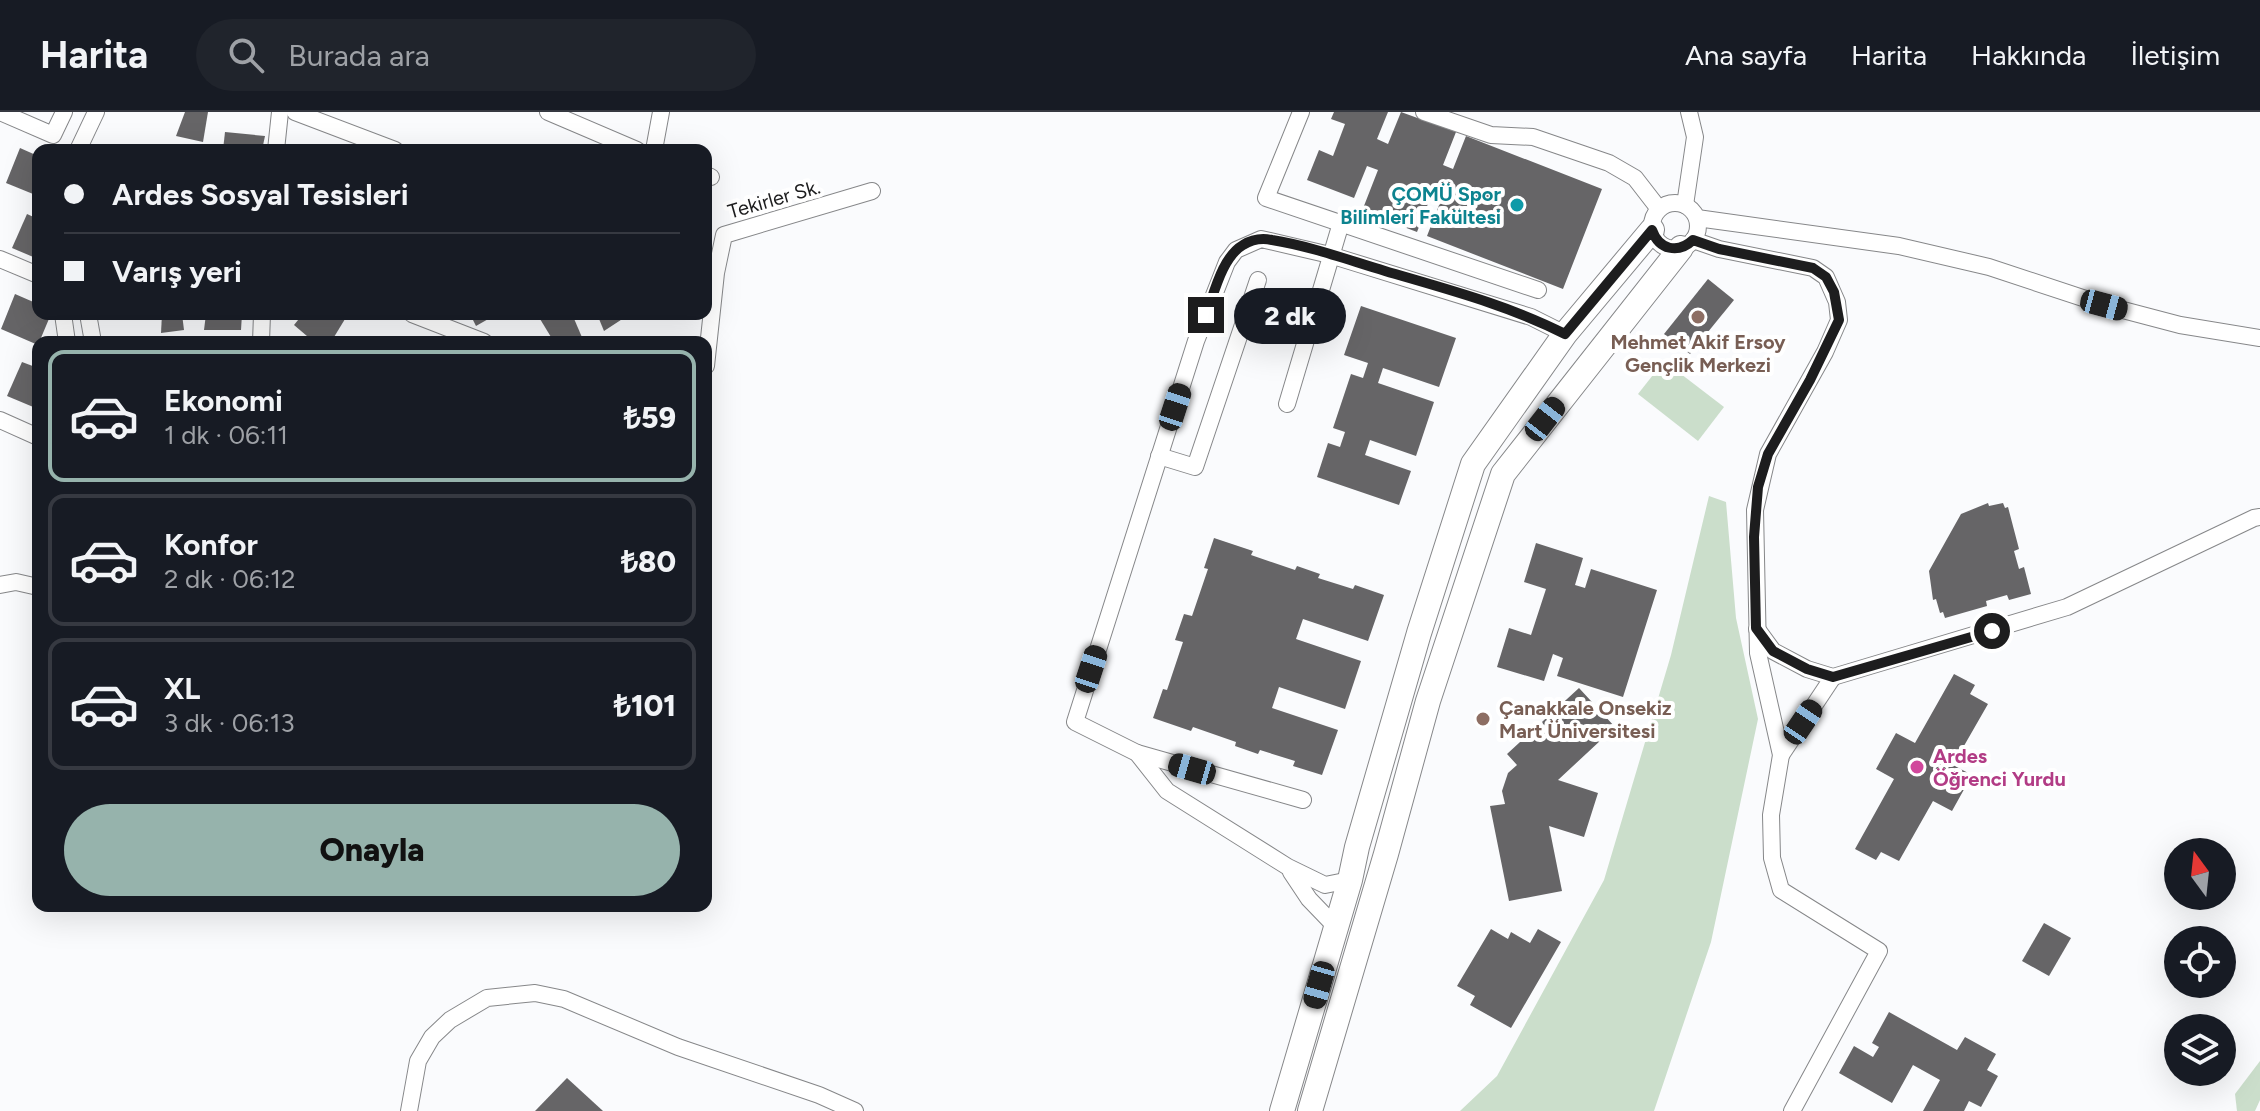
<!DOCTYPE html>
<html lang="tr">
<meta charset="utf-8">
<style>
:root{--surface:#171b24;--page:#20242c;--text:#f1f3f6;--muted:#9ea1a6;--line:#363941;--accent:#96b3ac}
body{margin:0;font-family:Figtree,sans-serif;background:var(--page);color:var(--text);height:100vh;display:flex;flex-direction:column;font-size:30px;white-space:nowrap}
*{box-sizing:border-box;margin:0}
p{font-size:26px;color:var(--muted)}
.icon{flex:none;width:44px;height:44px;fill:none;stroke:currentColor;stroke-width:2;stroke-linecap:round;stroke-linejoin:round}
.map{position:relative;flex:1;overflow:hidden}
.side{position:absolute;left:32px;top:224px;width:680px;height:576px;display:flex;flex-direction:column;background:var(--surface);border-radius:16px;box-shadow:0 8px 32px #0002}
.side>*{flex:none}
.guide{position:absolute;left:32px;top:32px;width:680px;height:176px;border-radius:16px;box-shadow:0 8px 32px #0002;display:grid;align-content:center;height:176px;padding:0 32px;background:var(--surface)}
.needle{width:52px;rotate:345deg}
.tools{position:absolute;left:2164px;top:726px;display:grid;gap:16px}
.tools a{display:grid;place-items:center;width:72px;height:72px;border-radius:50%;background:var(--surface);box-shadow:0 8px 32px #0002;font-size:40px}
.end{position:absolute;width:36px;height:36px;margin:-18px;border:10px solid #1d1d1e;background:#fff;box-shadow:0 0 0 4px #fff}
.from{border-radius:50%}
.bubble{position:absolute;height:56px;border-radius:28px;background:var(--surface);box-shadow:0 8px 32px #0002;font-size:26px;font-weight:800;line-height:56px;text-align:center}
.car{position:absolute;width:24px;height:48px;margin:-24px -12px;border-radius:10px;box-shadow:0 0 6px 2px #0007;background:linear-gradient(#222 24%,#8ab4d8 0 40%,#222 0 76%,#8ab4d8 0 86%,#222 0)}
.guide b{display:flex;align-items:center;gap:28px;height:76px;font-size:30px}
.guide b+b{border-top:2px solid var(--line)}
.guide i{width:20px;height:20px;background:var(--text)}
ul{padding:14px 0 0;list-style:none}
li{display:flex;align-items:center;gap:24px;height:132px;margin:0 16px 12px;padding:0 16px;border:4px solid var(--line);border-radius:16px}
li div{flex:1}
li b{display:block;font-size:30px}
li em{font-style:normal;font-weight:800}
li.on{border-color:var(--accent)}
li>.icon{width:72px;height:72px;stroke-width:1.5}
.button{display:flex;gap:16px;margin-top:auto;padding:16px 32px}
.button a{flex:1;height:92px;border-radius:48px;background:var(--accent);color:#111;font-size:32px;font-weight:800;line-height:92px;text-align:center}
header{display:flex;align-items:center;gap:48px;box-sizing:border-box;height:112px;padding:0 40px;background:var(--surface);border-bottom:2px solid var(--line)}
header strong{font-size:38px}
nav{display:flex;gap:44px;margin-inline-start:auto;font-size:28px}
.search{width:560px;height:72px;background:var(--page);display:flex;align-items:center;gap:20px;box-sizing:border-box;padding:0 28px;border-radius:44px;color:var(--muted);font-size:30px}
.map>svg:first-child{display:block}
.green{fill:#cbdecb}
.building{fill:#666567}
.lines{fill:none;stroke-linecap:round;stroke-linejoin:round}
.street-casing{stroke:#868789;stroke-width:18}
.secondary-casing{stroke:#868789;stroke-width:26}
.street{stroke:#fff;stroke-width:16}
.secondary{stroke:#fff;stroke-width:24}
.route{stroke:#1d1d1e;stroke-width:10}
.culture-dot{fill:#0f9aa8;stroke:#fff;stroke-width:3}
.education-dot{fill:#8d6e63;stroke:#fff;stroke-width:3}
.hotel-dot{fill:#d1479c;stroke:#fff;stroke-width:3}
.labels{text-anchor:middle;stroke-width:8;stroke-linejoin:round;paint-order:stroke}
.culture-label{font-size:20px;font-weight:bold;fill:#0d838f;stroke:#fff;text-anchor:end}
.street-label{font-size:20px;fill:#1d1d1e;stroke:#fff}
.education-label{font-size:20px;font-weight:bold;fill:#785e54;stroke:#fff}
.hotel-label{font-size:20px;font-weight:bold;fill:#b23c85;stroke:#fff;text-anchor:start}
</style>
<header>
<strong>Harita</strong>
<div class="search"><svg class="icon" aria-label="search" viewBox="0 0 24 24"><circle cx="10" cy="10" r="6"/><path d="M15 15l6 6"/></svg>Burada ara</div>
<nav><a>Ana sayfa</a><a>Harita</a><a>Hakkında</a><a>İletişim</a></nav>
</header>
<div class="map">
<svg width="2260" height="999" viewBox="0 0 2260 999">
<rect width="100%" height="100%" fill="#fafbfd"/>
<!-- green -->
<g class="green">
<polygon points="1664,249 1724,295 1698,329 1638,282"/>
<polygon points="1709,384 1726,390 1736,506 1758,607 1711,830 1654,999 1460,999 1497,964 1604,768 1671,543"/>
<polygon points="2260,949 2260,988 2255,999 2237,999 2235,982"/>
</g>
<!-- building -->
<g class="building">
<polygon points="185,0 208,0 203,30 176,24"/>
<polygon points="1334,0 1388,0 1377,27 1388,32 1401,0 1456,20 1443,53 1453,57 1466,24 1602,77 1563,177 1427,124 1443,83 1433,79 1417,120 1362,99 1378,58 1367,54 1354,86 1307,68 1319,38 1333,44 1345,12 1331,7"/>
<polygon points="225,20 265,24 262,38 223,38"/>
<polygon points="20,36 38,44 38,84 6,71"/>
<polygon points="27,102 38,107 38,147 12,136"/>
<polygon points="1708,167 1734,188 1690,242 1664,222"/>
<polygon points="15,182 38,192 38,202 51,202 38,233 1,217"/>
<polygon points="1361,194 1456,226 1439,275 1383,256 1378,271 1434,290 1416,344 1370,328 1365,343 1411,359 1399,393 1317,365 1328,331 1340,335 1345,320 1333,316 1351,262 1363,266 1368,251 1344,243"/>
<polygon points="162,202 182,202 184,218 161,221"/>
<polygon points="206,202 242,202 241,218 204,218"/>
<polygon points="303,202 341,202 345,207 331,230 314,230 294,213"/>
<polygon points="470,202 497,202 476,214"/>
<polygon points="537,202 572,202 584,230 554,230"/>
<polygon points="597,202 630,202 604,219"/>
<polygon points="22,250 38,256 38,297 7,284"/>
<polygon points="1988,391 1989,394 2003,391 2005,396 2008,395 2019,437 2014,439 2019,457 2024,455 2031,482 2009,488 2007,483 1986,489 1987,494 1945,506 1943,500 1940,501 1936,487 1933,488 1929,459 1961,402"/>
<polygon points="1214,426 1253,439 1251,443 1295,458 1297,454 1320,462 1318,466 1353,477 1355,473 1384,483 1368,529 1303,507 1296,527 1361,549 1345,597 1279,575 1272,596 1338,618 1322,663 1293,654 1295,649 1260,638 1258,642 1235,634 1236,630 1193,615 1191,619 1153,606 1163,577 1167,578 1183,530 1175,528 1184,502 1192,504 1208,457 1204,456"/>
<polygon points="1536,431 1583,446 1575,473 1585,476 1591,457 1657,478 1623,585 1557,564 1563,546 1553,542 1544,569 1497,555 1509,516 1531,523 1546,477 1524,470"/>
<polygon points="1954,562 1975,573 1970,582 1988,592 1953,653 1972,663 1952,699 1933,689 1899,749 1881,740 1876,748 1855,737 1894,667 1876,657 1896,621 1915,631"/>
<polygon points="1579,576 1615,615 1558,668 1598,681 1584,725 1549,714 1562,779 1509,789 1490,694 1505,692 1502,679 1508,661 1517,653 1507,642"/>
<polygon points="2044,811 2071,826 2049,864 2022,849"/>
<polygon points="1491,817 1508,827 1511,820 1530,831 1538,817 1561,830 1511,916 1470,893 1475,884 1457,874"/>
<polygon points="1889,900 1957,938 1965,925 1996,942 1987,958 1998,964 1981,995 1969,989 1964,999 1923,999 1940,968 1913,953 1892,991 1839,961 1854,934 1873,945 1879,935 1872,931"/>
<polygon points="567,966 603,999 535,999"/>
</g>
<g class="lines">
<defs>
<g id="street">
<polyline points="0,0 53,23 64,0"/>
<polyline points="295,0 395,38"/>
<polyline points="548,0 637,38"/>
<polyline points="1301,0 1266,86 1538,178"/>
<polyline points="1424,0 1491,23 1533,25 1609,51 1635,66 1659,97"/>
<polyline points="78,38 96,0"/>
<polyline points="276,38 280,0"/>
<polyline points="654,38 661,0"/>
<polyline points="706,63 711,65"/>
<circle cx="1675" cy="114" r="23"/>
<polyline points="1685,93 1695,25 1689,0"/>
<polyline points="1697,106 1899,134 1989,155 2104,193 2180,213 2260,226"/>
<polyline points="1693,128 1719,137 1813,156 1826,165 1837,190 1839,208 1825,240 1768,342 1755,398 1758,541 1781,643 1771,703 1772,746 1781,778 1879,839 1792,999"/>
<polyline points="0,147 38,163"/>
<polyline points="63,202 67,230"/>
<polyline points="88,202 93,230"/>
<polyline points="412,202 484,230"/>
<polyline points="261,230 262,202"/>
<polyline points="706,254 716,161 724,123 872,79"/>
<polyline points="1287,292 1341,111"/>
<polyline points="0,308 38,325"/>
<polyline points="1159,344 1195,355 1258,168"/>
<polyline points="0,473 16,470 38,475"/>
<polyline points="1757,517 1773,539 1807,557 1833,565 2067,495 2254,406 2260,405"/>
<polyline points="1137,641 1303,688"/>
<polyline points="1781,643 1833,565"/>
<polyline points="1291,760 1309,787 1335,814"/>
<polyline points="1350,768 1325,773 1288,755 1167,679 1137,641 1075,610 1196,229 1227,150 1236,138 1261,127 1330,143 1531,205 1565,222"/>
<polyline points="409,999 418,949 432,925 450,908 487,886 535,881 564,887 678,935 819,983 855,999"/>
</g>
<g id="secondary">
<polyline points="1282,999 1350,768 1357,735 1419,521 1473,352 1565,222 1652,118"/>
<polyline points="1310,999 1386,742 1428,589 1503,362 1681,136"/>
</g>
</defs>
<!-- street casing -->
<use href="#street" class="street-casing"/>
<!-- secondary casing -->
<use href="#secondary" class="secondary-casing"/>
<!-- street -->
<use href="#street" class="street"/>
<!-- secondary -->
<use href="#secondary" class="secondary"/>
</g>
<g class="lines">
<!-- route -->
<path class="route" d="M1206,203C1214,182 1222,145 1243,133C1251,128 1262,126 1272,128C1310,134 1348,148 1385,159C1446,177 1508,193 1565,222L1652,118C1659,138 1678,142 1693,128L1719,137L1813,156L1826,165L1834,180L1839,208L1810,268L1768,342L1758,375L1754,425L1756,516L1773,539L1807,557L1833,565L1992,519"/>
</g>
<!-- markers -->
<circle class="culture-dot" cx="1517" cy="93" r="8"/>
<g class="education-dot">
<circle cx="1698" cy="205" r="8"/>
<circle cx="1483" cy="607" r="8"/>
</g>
<circle class="hotel-dot" cx="1917" cy="655" r="8"/>
<g class="labels">
<!-- culture labels -->
<g class="culture-label">
<text x="1501" y="89">ÇOMÜ Spor<tspan x="1501" dy="23">Bilimleri Fakültesi</tspan></text>
</g>
<!-- street labels -->
<g class="street-label">
<text transform="translate(774 87) rotate(-16)" y="7">Tekirler Sk.</text>
</g>
<!-- education labels -->
<g class="education-label">
<text x="1698" y="237">Mehmet Akif Ersoy<tspan x="1698" dy="23">Gençlik Merkezi</tspan></text>
<text x="1499" y="603" text-anchor="start">Çanakkale Onsekiz<tspan x="1499" dy="23">Mart Üniversitesi</tspan></text>
</g>
<!-- hotel labels -->
<g class="hotel-label">
<text x="1933" y="651">Ardes<tspan x="1933" dy="23">Öğrenci Yurdu</tspan></text>
</g>
</g>
</svg>
<div class="tools">
<a><svg class="needle" viewBox="-14 -14 28 28"><path d="M0-13l5 13h-10z" fill="#e53935"/><path d="M0 13l5-13h-10z" fill="#9ea1a6"/></svg></a>
<a><svg class="icon" aria-label="locate" viewBox="0 0 24 24"><circle cx="12" cy="12" r="6"/><path d="M12 2v4M12 18v4M2 12h4M18 12h4"/></svg></a>
<a><svg class="icon" aria-label="layers" viewBox="0 0 24 24"><path d="M12 4l9 5-9 5-9-5zM3 14l9 5 9-5"/></svg></a>
</div>
<i class="end from" style="left:1992px;top:519px"></i>
<i class="end" style="left:1206px;top:203px"></i>
<div class="bubble" style="left:1234px;top:176px;width:112px">2 dk</div>
<i class="car" style="left:2104px;top:193px;rotate:105deg"></i>
<i class="car" style="left:1175px;top:295px;rotate:18deg"></i>
<i class="car" style="left:1545px;top:307px;rotate:38deg"></i>
<i class="car" style="left:1091px;top:557px;rotate:18deg"></i>
<i class="car" style="left:1803px;top:610px;rotate:34deg"></i>
<i class="car" style="left:1192px;top:657px;rotate:286deg"></i>
<i class="car" style="left:1319px;top:873px;rotate:196deg"></i>
<div class="guide">
<b><i class="from"></i>Ardes Sosyal Tesisleri</b>
<b><i></i>Varış yeri</b>
</div>
<section class="side">
<ul>
<li class="on"><svg class="icon" aria-label="car" viewBox="0 0 24 24"><path d="M5 17H2v-5l4-1 3-4h7l3 4 3 1v5h-3M9 17h6M6 11h13"/><circle cx="7" cy="17" r="2"/><circle cx="17" cy="17" r="2"/></svg><div><b>Ekonomi</b><p>1 dk · 06:11</p></div><em>₺59</em></li>
<li><svg class="icon" aria-label="car" viewBox="0 0 24 24"><path d="M5 17H2v-5l4-1 3-4h7l3 4 3 1v5h-3M9 17h6M6 11h13"/><circle cx="7" cy="17" r="2"/><circle cx="17" cy="17" r="2"/></svg><div><b>Konfor</b><p>2 dk · 06:12</p></div><em>₺80</em></li>
<li><svg class="icon" aria-label="car" viewBox="0 0 24 24"><path d="M5 17H2v-5l4-1 3-4h7l3 4 3 1v5h-3M9 17h6M6 11h13"/><circle cx="7" cy="17" r="2"/><circle cx="17" cy="17" r="2"/></svg><div><b>XL</b><p>3 dk · 06:13</p></div><em>₺101</em></li>
</ul>
<div class="button"><a>Onayla</a></div>
</section>
</div>
